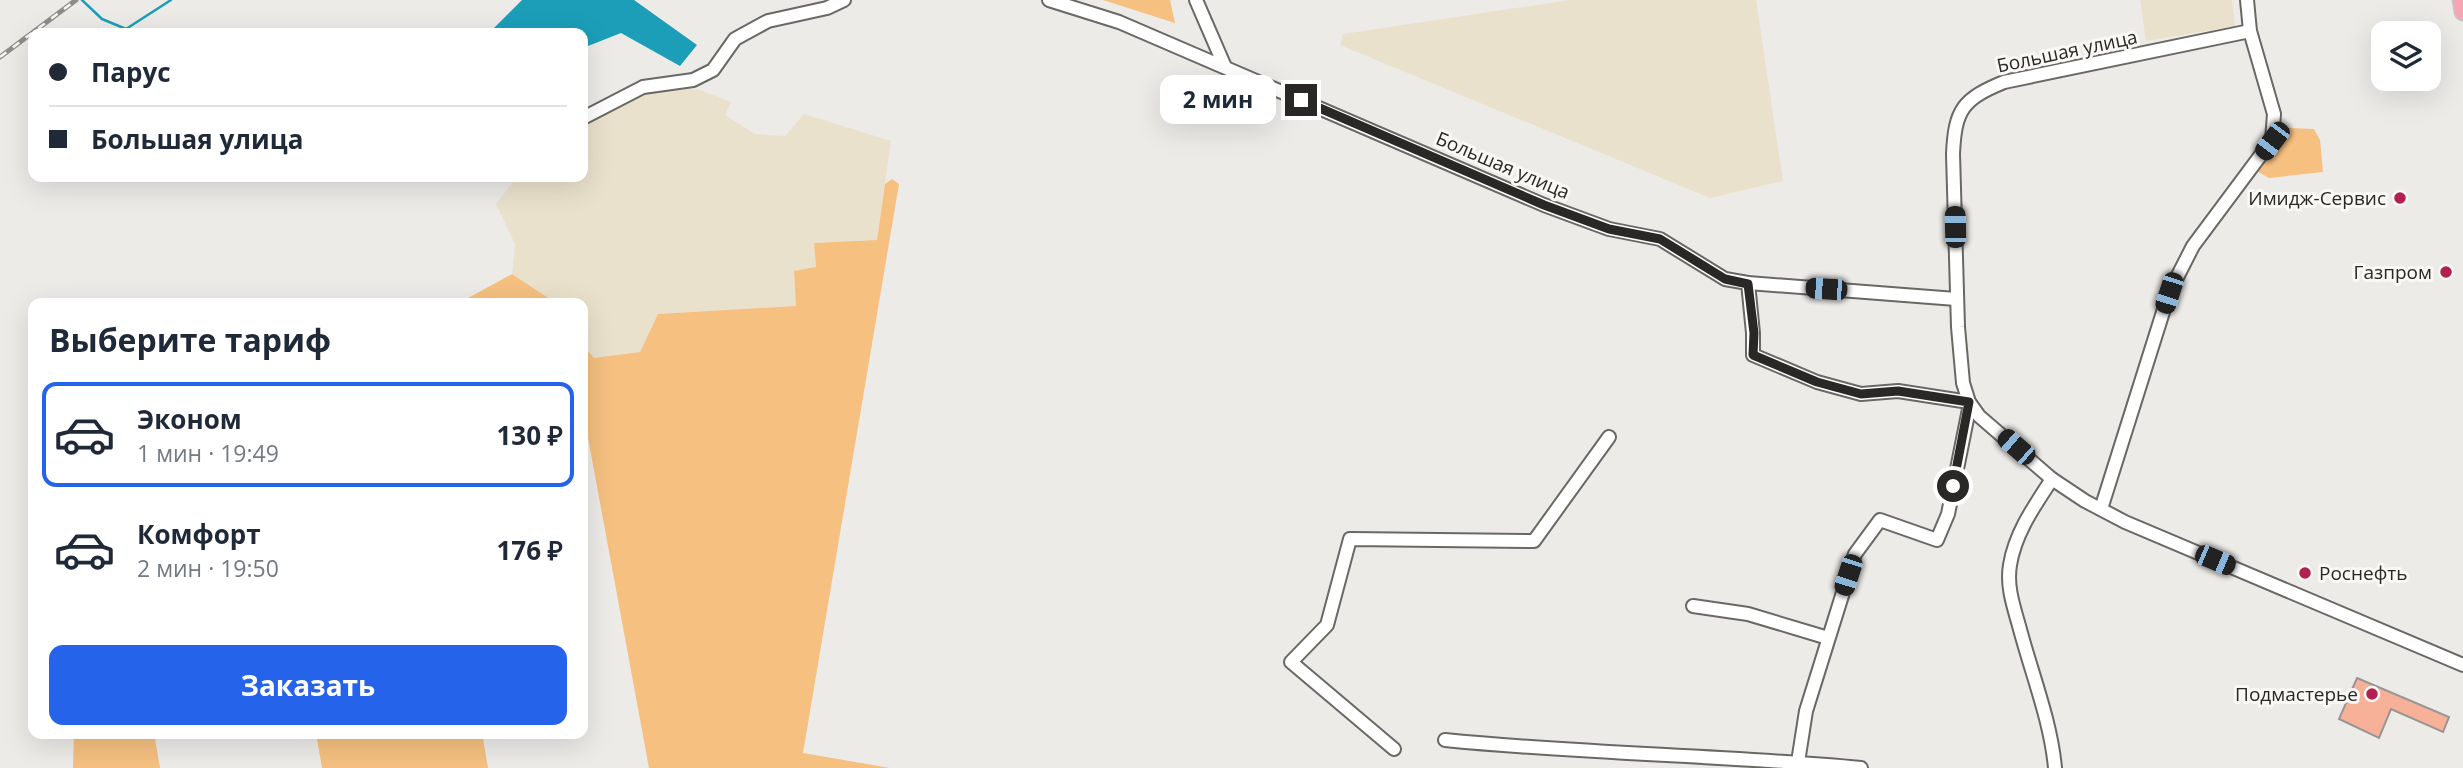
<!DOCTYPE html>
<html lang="ru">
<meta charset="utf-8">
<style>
:root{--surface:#fff;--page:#f2f2f3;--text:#1f2937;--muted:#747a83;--line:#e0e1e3;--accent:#2563eb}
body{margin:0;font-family:"Open Sans",sans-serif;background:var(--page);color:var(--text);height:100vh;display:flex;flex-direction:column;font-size:26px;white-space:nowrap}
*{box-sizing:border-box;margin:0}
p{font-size:23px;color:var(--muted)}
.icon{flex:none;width:38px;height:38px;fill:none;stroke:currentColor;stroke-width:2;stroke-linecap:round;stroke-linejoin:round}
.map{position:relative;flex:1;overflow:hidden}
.side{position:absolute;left:28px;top:298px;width:560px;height:441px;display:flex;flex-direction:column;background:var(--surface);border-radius:14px;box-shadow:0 7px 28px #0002}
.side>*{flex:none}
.guide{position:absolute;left:28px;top:28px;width:560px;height:154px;border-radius:14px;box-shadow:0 7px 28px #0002;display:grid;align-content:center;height:154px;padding:0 21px;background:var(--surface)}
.buttons{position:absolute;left:2371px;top:21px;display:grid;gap:14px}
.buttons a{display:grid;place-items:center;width:70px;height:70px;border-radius:14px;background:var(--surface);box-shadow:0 7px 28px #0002;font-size:35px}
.end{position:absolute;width:32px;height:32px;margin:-16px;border:9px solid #292827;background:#fff;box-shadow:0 0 0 4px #fff}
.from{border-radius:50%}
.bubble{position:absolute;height:49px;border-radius:14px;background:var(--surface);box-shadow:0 7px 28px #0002;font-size:23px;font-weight:700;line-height:49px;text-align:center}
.car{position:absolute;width:21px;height:42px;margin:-21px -10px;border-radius:9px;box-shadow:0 0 5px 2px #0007;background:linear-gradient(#222 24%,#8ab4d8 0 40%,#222 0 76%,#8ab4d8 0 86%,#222 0)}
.guide b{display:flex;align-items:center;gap:24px;height:66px;font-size:26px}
.guide b+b{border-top:2px solid var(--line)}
.guide i{width:18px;height:18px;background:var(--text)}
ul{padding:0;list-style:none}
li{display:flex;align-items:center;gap:21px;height:105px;margin:0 14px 10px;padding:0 7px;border:4px solid transparent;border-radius:14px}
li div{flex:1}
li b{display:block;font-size:26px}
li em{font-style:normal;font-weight:700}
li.current{border-color:var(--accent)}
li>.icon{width:63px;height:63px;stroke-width:1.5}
h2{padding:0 21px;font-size:32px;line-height:84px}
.action{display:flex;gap:14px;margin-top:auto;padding:14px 21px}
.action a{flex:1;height:80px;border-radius:14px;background:var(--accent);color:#fff;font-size:28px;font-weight:700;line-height:80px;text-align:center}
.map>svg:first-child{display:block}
.industrial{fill:#e9e1cb}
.green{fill:#f5c080}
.water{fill:#1c9eb9}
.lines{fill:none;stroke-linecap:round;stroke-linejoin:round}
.stream{stroke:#1c9eb9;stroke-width:2.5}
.building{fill:#f6b198;stroke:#999594;stroke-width:2}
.minor-casing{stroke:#696865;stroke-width:16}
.major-casing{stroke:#c7c7c7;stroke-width:19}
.minor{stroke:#fff;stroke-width:12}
.major{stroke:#f5a6b5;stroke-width:16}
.rail-casing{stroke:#8f8d8b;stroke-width:5}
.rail{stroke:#faf8f5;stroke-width:2.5;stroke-dasharray:8;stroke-linecap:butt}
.route{stroke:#292827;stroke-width:9}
.poi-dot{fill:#b12050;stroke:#faf8f5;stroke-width:2.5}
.labels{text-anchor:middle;stroke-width:6;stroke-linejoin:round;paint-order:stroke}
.street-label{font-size:19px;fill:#292827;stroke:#faf8f5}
.poi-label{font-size:19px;fill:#292827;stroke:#faf8f5;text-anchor:end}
</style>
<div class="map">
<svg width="2463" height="768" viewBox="0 0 2463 768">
<rect width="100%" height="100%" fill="#edebe8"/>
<!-- industrial -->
<g class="industrial">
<polygon points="1570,0 1756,0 1783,181 1710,198 1340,45 1343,34"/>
<polygon points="2140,0 2232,0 2235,26 2146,41"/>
<polygon points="674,87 700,90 731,102 725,115 755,134 785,136 804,114 891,141 877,240 814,243 816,268 794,271 796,306 658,314 640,352 594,358 583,345 583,303 556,303 512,274 515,244 496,204 517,177 583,177 583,121 654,89"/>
</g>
<!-- green -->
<g class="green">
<polygon points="1103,0 1170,0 1175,23"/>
<polygon points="2289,128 2314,129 2320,140 2323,172 2269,178 2255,170 2278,131"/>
<polygon points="892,179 899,184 803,753 890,768 649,768 586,427 583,427 583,345 594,358 640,352 658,314 796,306 794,271 816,267 814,243 877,240 885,184"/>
<polygon points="512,274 556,303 459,303"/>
<polygon points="74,733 154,733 160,768 73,768"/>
<polygon points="316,733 482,733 488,768 322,768"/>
</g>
<!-- water -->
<polygon class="water" points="522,0 634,0 697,45 680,66 621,33 583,48 583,33 489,33"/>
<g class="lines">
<!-- stream -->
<polyline class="stream" points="82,0 102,19 126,29 171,0"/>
</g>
<!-- building -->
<polygon class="building" points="2357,678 2449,717 2443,732 2391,709 2379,738 2339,719"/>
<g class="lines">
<defs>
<g id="minor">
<polyline points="1049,0 1119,22 1544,205 1609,229 1660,239 1725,279 1748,283 1956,299"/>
<polyline points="1196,0 1225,67"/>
<path d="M2250,31L2004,82C1963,99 1955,109 1953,154L1958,327L1963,383L1969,402L1979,416L2052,479L2085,501L2125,522L2463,665"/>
<polyline points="583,118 643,87 693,80 713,70 735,39 768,21 827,8 844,0"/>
<polyline points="1748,283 1753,333 1753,355 1817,382 1861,394 1898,391 1969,402"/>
<path d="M2052,479C2035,505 2015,533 2010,565C2006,588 2015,610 2021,633C2033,677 2051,723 2055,768"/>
<polyline points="2101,509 2169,293 2193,246 2272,140 2274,114 2250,31 2247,0"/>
<polyline points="1693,606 1748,614 1828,638"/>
<path d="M1445,740C1583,754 1723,755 1861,768"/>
<polyline points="1394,749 1291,662 1327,625 1350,539 1534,541 1609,437"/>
<polyline points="1798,762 1806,711 1855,554 1880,520 1937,540 1948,514 1970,404"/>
</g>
<polyline id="major" points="2461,0 2463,12"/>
</defs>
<!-- minor casing -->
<use href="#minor" class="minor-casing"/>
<!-- major casing -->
<use href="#major" class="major-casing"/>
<!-- minor -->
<use href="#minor" class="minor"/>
<!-- major -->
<use href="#major" class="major"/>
<defs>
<polyline id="rail" points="0,57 76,0"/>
</defs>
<!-- rail casing -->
<use href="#rail" class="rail-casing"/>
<!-- rail -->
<use href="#rail" class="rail"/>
</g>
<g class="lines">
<!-- route -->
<polyline class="route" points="1301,100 1544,205 1609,229 1660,239 1725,279 1748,284 1754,333 1753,355 1817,382 1861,394 1898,391 1969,402 1953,486"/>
</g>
<!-- markers -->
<g class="poi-dot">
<circle cx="2400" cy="198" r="7"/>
<circle cx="2446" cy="272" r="7"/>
<circle cx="2305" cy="573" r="7"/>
<circle cx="2372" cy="694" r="7"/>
</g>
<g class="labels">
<!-- street labels -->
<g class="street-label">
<text transform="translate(2067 51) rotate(-12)" y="7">Большая улица</text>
<text transform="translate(1503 165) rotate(23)" y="7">Большая улица</text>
</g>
<!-- poi labels -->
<g class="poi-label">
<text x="2386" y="205">Имидж-Сервис</text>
<text x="2432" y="279">Газпром</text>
<text x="2319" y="580" text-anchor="start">Роснефть</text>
<text x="2358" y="701">Подмастерье</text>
</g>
</g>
</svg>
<div class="buttons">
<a><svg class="icon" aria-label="layers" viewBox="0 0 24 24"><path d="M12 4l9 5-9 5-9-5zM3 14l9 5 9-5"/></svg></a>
</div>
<i class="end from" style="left:1953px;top:486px"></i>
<i class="end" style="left:1301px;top:100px"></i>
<div class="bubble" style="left:1160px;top:75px;width:116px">2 мин</div>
<i class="car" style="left:2272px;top:141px;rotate:217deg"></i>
<i class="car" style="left:1955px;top:227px;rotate:359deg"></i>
<i class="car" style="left:1826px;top:289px;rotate:274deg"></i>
<i class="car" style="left:2169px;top:293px;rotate:198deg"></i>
<i class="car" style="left:2016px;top:447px;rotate:311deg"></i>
<i class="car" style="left:2215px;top:560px;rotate:113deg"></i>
<i class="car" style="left:1848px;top:575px;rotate:198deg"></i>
<div class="guide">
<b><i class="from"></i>Парус</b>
<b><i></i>Большая улица</b>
</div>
<section class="side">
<h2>Выберите тариф</h2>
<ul>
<li class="current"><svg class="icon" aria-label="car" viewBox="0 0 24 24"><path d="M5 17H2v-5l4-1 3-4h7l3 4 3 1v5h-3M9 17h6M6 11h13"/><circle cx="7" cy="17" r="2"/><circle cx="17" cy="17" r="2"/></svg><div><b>Эконом</b><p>1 мин · 19:49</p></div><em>130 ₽</em></li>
<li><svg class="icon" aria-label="car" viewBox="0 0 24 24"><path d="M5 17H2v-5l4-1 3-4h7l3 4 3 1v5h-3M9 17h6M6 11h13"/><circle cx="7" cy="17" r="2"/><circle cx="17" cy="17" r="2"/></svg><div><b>Комфорт</b><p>2 мин · 19:50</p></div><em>176 ₽</em></li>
</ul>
<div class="action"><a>Заказать</a></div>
</section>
</div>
